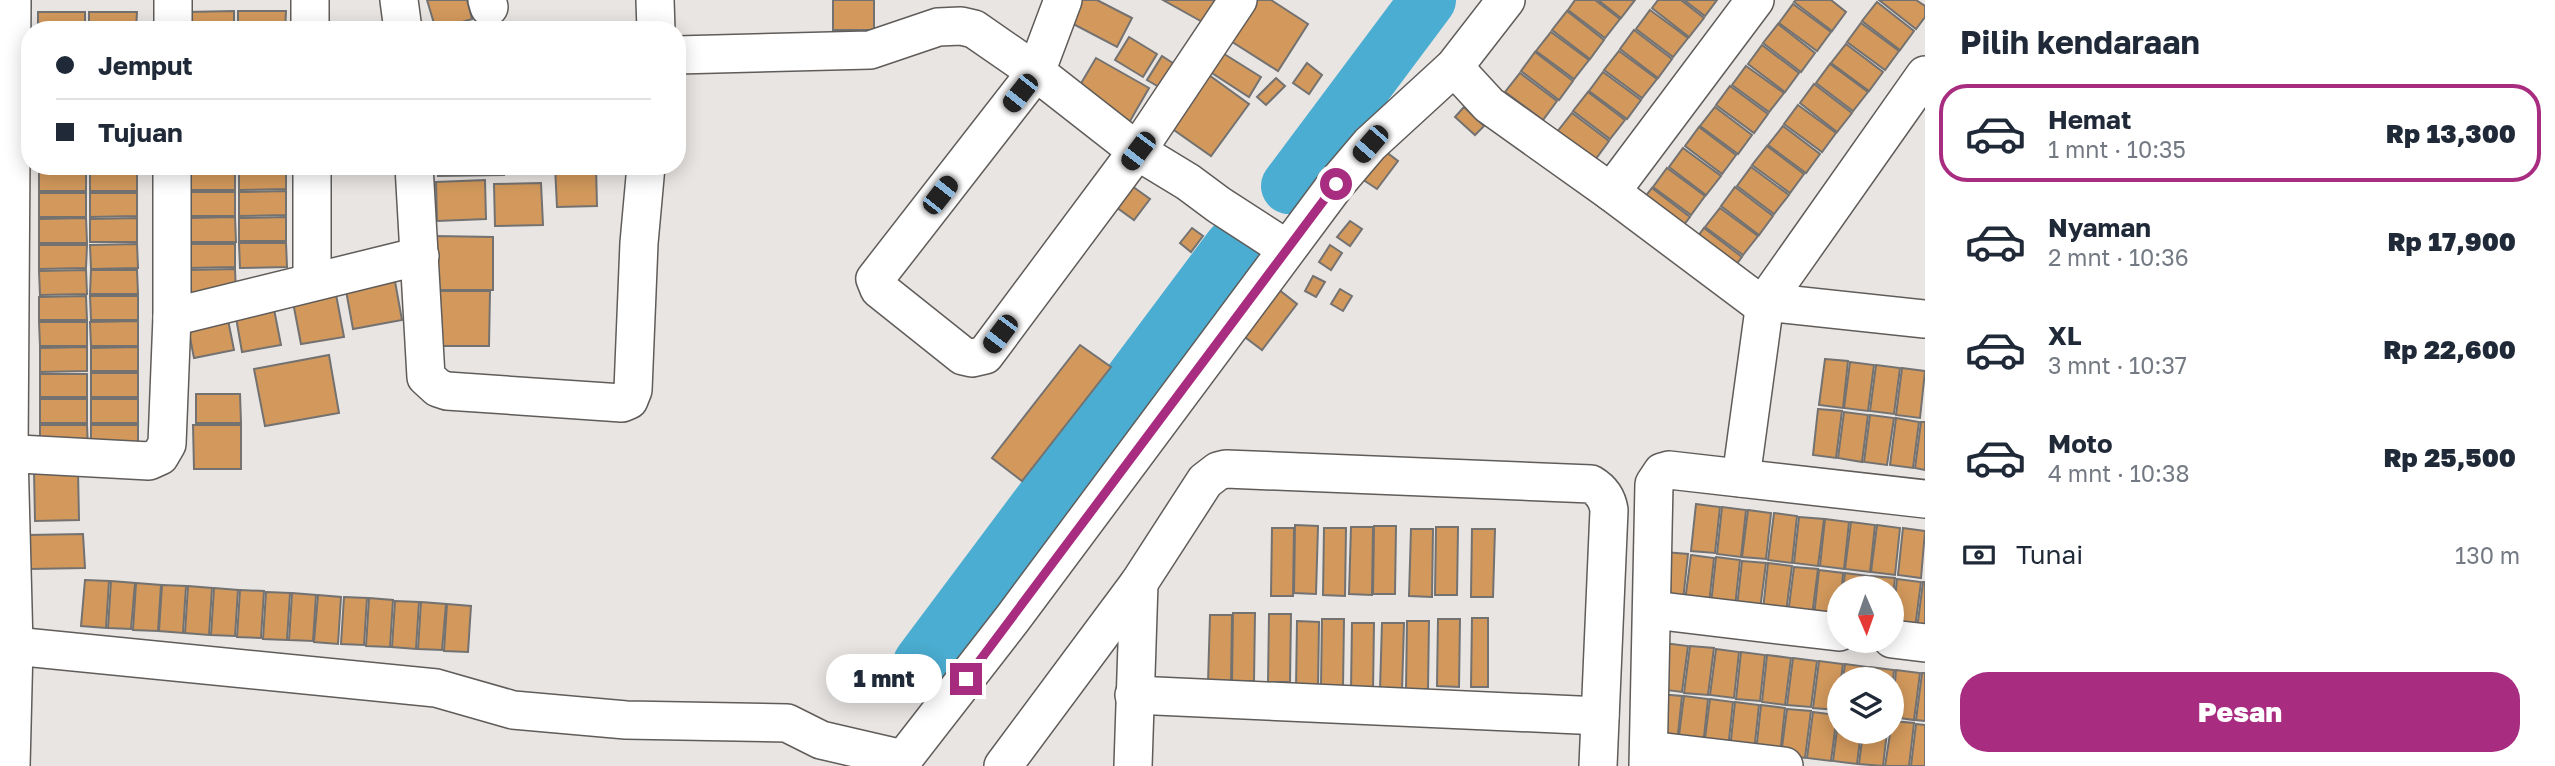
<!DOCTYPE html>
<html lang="id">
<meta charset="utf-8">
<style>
:root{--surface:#fff;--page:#f2f2f3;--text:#1f2937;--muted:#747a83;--line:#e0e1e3;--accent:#a82c7f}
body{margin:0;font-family:"Golos Text",sans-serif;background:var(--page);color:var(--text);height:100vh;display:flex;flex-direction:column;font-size:26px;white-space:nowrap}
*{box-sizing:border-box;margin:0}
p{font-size:23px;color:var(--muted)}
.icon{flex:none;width:38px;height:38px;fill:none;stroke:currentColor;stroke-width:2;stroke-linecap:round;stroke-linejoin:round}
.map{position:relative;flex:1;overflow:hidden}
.details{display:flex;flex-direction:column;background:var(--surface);width:630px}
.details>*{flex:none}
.banner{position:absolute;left:21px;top:21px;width:665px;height:154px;border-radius:28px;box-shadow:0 4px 18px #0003;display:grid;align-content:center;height:154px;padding:0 35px;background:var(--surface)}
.needle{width:46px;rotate:178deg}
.controls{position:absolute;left:1827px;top:576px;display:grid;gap:14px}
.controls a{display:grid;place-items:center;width:77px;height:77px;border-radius:50%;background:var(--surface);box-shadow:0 4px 18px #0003;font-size:35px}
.end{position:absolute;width:32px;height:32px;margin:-16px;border:9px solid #a82c7f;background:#fff;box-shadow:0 0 0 4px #fff}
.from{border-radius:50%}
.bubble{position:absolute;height:49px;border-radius:24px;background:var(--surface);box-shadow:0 4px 18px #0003;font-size:23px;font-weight:800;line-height:49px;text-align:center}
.car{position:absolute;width:21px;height:42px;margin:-21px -10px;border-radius:9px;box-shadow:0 0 5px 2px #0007;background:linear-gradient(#222 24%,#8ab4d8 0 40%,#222 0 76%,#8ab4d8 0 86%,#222 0)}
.banner b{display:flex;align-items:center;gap:24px;height:66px;font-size:26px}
.banner b+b{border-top:2px solid var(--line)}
.banner i{width:18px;height:18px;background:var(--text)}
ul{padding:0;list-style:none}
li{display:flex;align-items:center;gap:21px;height:98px;margin:0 14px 10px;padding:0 21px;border:4px solid transparent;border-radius:28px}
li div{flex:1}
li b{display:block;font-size:26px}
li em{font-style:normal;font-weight:800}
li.selected{border-color:var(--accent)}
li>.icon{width:63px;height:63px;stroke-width:1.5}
h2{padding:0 35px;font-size:32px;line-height:84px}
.pay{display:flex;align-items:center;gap:18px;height:77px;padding:0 35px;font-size:26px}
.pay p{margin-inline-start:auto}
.primary-button{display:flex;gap:14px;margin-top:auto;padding:14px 35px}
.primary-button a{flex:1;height:80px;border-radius:28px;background:var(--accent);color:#fff;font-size:28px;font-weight:800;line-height:80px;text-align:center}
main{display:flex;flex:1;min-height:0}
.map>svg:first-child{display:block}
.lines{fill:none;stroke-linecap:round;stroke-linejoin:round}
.river{stroke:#4badd1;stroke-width:56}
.building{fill:#d3995c;stroke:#747270;stroke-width:2}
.minor-casing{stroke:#5f5c5a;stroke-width:40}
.minor{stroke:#fff;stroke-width:37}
.route{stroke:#a82c7f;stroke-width:9}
</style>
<main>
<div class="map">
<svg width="1925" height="766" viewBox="0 0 1925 766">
<rect width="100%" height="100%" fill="#e8e5e3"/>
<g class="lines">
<!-- river -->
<g class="river">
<polyline points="1289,186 1428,0"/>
<polyline points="921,663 1232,247"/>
</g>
</g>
<!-- building -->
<g class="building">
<polygon points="427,0 467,0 472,19 436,30"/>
<rect x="833" y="0" width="41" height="30"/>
<polygon points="1066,0 1097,0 1132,18 1117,47 1058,16"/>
<polygon points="1163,0 1220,0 1206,24"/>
<polygon points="1250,0 1271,0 1308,24 1278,71 1226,38"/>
<polygon points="1575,0 1595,0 1620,19 1605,38 1568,10"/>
<polygon points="1598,0 1635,0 1621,18"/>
<polygon points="1658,0 1681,0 1704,18 1689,37 1652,8"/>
<polygon points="1684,0 1717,0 1705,16"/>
<polygon points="1796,0 1831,0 1846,12 1832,31 1794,2"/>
<polygon points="1879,0 1916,0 1925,6 1925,17 1916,29"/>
<polygon points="1877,2 1914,31 1900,50 1862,21"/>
<polygon points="1793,4 1831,32 1817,51 1779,23"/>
<polygon points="1650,10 1688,38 1673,57 1636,29"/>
<polygon points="234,11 234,30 187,30 187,12"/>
<polygon points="238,11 286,11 285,30 238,30"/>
<polygon points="1567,11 1604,40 1590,59 1552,30"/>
<rect x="38" y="12" width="47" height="18"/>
<polygon points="89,12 137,12 136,30 89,30"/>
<polygon points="1861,23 1899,51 1885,70 1847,42"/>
<polygon points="1778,24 1815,53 1801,72 1763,43"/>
<polygon points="1634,30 1672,59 1658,78 1620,49"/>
<polygon points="1551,32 1589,60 1574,79 1536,51"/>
<polygon points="1129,37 1157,54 1143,77 1115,60"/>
<polygon points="1846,44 1883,72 1869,91 1831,63"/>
<polygon points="1762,45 1799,73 1785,92 1748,64"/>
<polygon points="1213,47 1261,77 1249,97 1201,66"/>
<polygon points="1619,51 1657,79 1642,98 1604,70"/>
<polygon points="1535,52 1573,81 1559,100 1521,71"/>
<polygon points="1162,56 1179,67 1164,90 1147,80"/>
<polygon points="1096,58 1149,88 1126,128 1073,97"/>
<polygon points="1307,63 1322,75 1309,94 1293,83"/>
<polygon points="1830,64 1868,92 1853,111 1816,83"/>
<polygon points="1746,66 1784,93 1769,112 1732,85"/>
<polygon points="1202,70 1249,104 1211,156 1164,123"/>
<polygon points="1603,72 1641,100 1627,119 1589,91"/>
<polygon points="1520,73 1557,101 1543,120 1505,92"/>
<polygon points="1276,78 1285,86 1266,105 1257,97"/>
<polygon points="1814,84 1852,113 1837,132 1800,103"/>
<polygon points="1730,86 1768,114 1754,133 1716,105"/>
<polygon points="1588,92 1625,120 1610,139 1573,111"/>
<polygon points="1798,105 1836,133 1822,152 1784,124"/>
<polygon points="1464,107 1484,126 1475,135 1455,117"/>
<polygon points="1715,107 1752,135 1738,154 1700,126"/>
<polygon points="1572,113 1609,141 1595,160 1557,132"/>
<polygon points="1783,126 1820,154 1806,173 1768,145"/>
<polygon points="1699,127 1736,155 1722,174 1685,146"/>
<polygon points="1767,146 1804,174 1790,193 1752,165"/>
<polygon points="1381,148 1398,161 1377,189 1359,177"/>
<polygon points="1683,148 1721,176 1706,195 1669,167"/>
<rect x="188" y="166" width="47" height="24"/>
<polygon points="239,166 286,166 286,189 239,190"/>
<polygon points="438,166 504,166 504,175 438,176"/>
<polygon points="555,166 596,166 597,206 557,207"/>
<rect x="39" y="167" width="47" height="24"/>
<rect x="90" y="167" width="47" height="24"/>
<polygon points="1751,167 1789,195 1774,214 1737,186"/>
<polygon points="1667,168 1705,196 1691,215 1653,187"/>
<polygon points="485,180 486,219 437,221 436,182"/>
<polygon points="541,183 543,225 495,226 494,184"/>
<polygon points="1132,186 1150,199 1134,220 1116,207"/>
<polygon points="1735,187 1773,216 1759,235 1721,206"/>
<polygon points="1652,188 1690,217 1675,236 1637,207"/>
<polygon points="286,191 286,215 239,216 239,192"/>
<rect x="188" y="192" width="47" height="24"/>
<rect x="39" y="193" width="47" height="24"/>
<polygon points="90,193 137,193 137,216 90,217"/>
<polygon points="1720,208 1758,236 1743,255 1705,227"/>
<polygon points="235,217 236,242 188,242 188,218"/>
<polygon points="286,217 286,241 239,241 239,218"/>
<polygon points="86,218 87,243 39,243 39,219"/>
<polygon points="137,218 137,242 90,242 90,219"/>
<polygon points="1350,221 1362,229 1350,246 1337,237"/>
<polygon points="1192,228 1203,236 1191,252 1180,243"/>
<polygon points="1704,228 1742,257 1727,276 1690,247"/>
<polygon points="435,236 493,237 493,290 434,290"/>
<polygon points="239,243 286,243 287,267 240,268"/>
<polygon points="137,244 138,268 91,269 90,245"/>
<polygon points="188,244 235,244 235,267 188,268"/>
<polygon points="39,245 87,245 86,268 39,269"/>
<polygon points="1330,245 1342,253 1331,270 1319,262"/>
<polygon points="235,269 236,293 189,293 188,270"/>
<polygon points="86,270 87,294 40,295 39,271"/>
<polygon points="91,270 137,270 138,294 90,294"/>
<polygon points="394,276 402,320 353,329 345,285"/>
<polygon points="1313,276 1325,282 1316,297 1305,291"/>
<polygon points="1269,282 1297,304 1262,350 1233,328"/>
<polygon points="335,289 344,337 301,344 292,297"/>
<polygon points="1340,289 1352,296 1343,311 1331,304"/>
<polygon points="433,291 490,291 489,346 433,346"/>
<polygon points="86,296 87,320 39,320 39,297"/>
<polygon points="90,296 138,296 138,320 91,320"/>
<polygon points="272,299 281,345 242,352 234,306"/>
<polygon points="227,315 234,350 194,358 187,322"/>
<polygon points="138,321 138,346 91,346 90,322"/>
<polygon points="39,322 87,322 87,346 40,346"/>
<polygon points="1080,345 1111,367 1022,481 992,458"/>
<polygon points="87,347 87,371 40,372 40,348"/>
<polygon points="138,347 138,371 91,371 91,348"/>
<polygon points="329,355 339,413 265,426 254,369"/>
<polygon points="1825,359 1848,361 1843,408 1819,405"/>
<polygon points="1850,362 1874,365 1868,411 1844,408"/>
<polygon points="1876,365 1900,368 1894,414 1870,411"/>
<polygon points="1902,368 1925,371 1920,418 1896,415"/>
<rect x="91" y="373" width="47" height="24"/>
<rect x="40" y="374" width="47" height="23"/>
<polygon points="196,394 240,394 241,423 196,423"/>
<rect x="40" y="399" width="47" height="24"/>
<rect x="91" y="399" width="47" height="24"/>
<polygon points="1818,409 1842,411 1836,458 1813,455"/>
<polygon points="1844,412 1868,415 1862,462 1838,458"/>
<polygon points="1870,415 1894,418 1887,465 1864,462"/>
<polygon points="1896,418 1919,422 1913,468 1890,465"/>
<polygon points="1921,422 1925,422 1925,470 1915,468"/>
<polygon points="40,425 87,425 88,449 40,449"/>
<polygon points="91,425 138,425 138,448 91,449"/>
<polygon points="193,425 241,425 241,469 194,469"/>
<polygon points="78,470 79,520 35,521 34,471"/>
<polygon points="1696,504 1720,507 1715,553 1691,551"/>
<polygon points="1722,507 1746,510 1741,557 1717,554"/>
<polygon points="1748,510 1771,513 1766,559 1742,557"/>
<polygon points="1774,513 1797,516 1792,563 1768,560"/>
<polygon points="1799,517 1824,519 1818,566 1794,563"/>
<polygon points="1825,519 1849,522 1844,569 1820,566"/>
<polygon points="1851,522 1875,525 1870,572 1845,569"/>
<polygon points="1295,525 1318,526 1316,594 1294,593"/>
<polygon points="1877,525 1900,528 1895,575 1871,572"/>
<polygon points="1374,526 1396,526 1395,594 1373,594"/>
<polygon points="1351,527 1373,527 1372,595 1349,594"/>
<polygon points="1436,527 1458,527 1457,595 1435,595"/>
<polygon points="1272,528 1294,528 1293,596 1271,596"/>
<polygon points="1324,528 1346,528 1345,596 1323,595"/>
<polygon points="1903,528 1925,531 1921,578 1898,575"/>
<polygon points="1411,529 1433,529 1432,597 1409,596"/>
<polygon points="1472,529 1495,529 1493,597 1471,597"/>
<polygon points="83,534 85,568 29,569 28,535"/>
<polygon points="1664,552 1688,554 1683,601 1659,598"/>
<polygon points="1691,555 1714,558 1709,604 1685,601"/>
<polygon points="1716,557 1740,560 1735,607 1711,604"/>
<polygon points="1742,561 1766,563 1760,610 1737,607"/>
<polygon points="1768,563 1792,566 1786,613 1763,610"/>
<polygon points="1794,567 1818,569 1812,616 1788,614"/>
<polygon points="1819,570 1843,573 1842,588 1839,588 1838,619 1814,616"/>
<polygon points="1845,573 1869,576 1868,588 1843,588"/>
<polygon points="1871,576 1895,578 1892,605 1892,588 1869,588"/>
<polygon points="1897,579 1921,582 1915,628 1892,625"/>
<polygon points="85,580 109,581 106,628 81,626"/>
<polygon points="111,581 135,583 131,629 108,628"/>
<polygon points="1923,582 1925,582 1925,629 1917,629"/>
<polygon points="136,583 161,585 158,631 133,630"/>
<polygon points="162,585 186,586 183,633 159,631"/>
<polygon points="188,586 212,588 209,635 185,633"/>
<polygon points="214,588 238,590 235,636 211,635"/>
<polygon points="240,590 264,591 261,638 237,637"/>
<polygon points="266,592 290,593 287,640 263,639"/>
<polygon points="292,593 316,595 313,641 289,640"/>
<polygon points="318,595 341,597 338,644 314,642"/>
<polygon points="344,597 367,598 364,645 341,644"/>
<polygon points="369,598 393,600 390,647 366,646"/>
<polygon points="395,601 419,602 416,649 392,647"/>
<polygon points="421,602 446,604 442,650 418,649"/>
<polygon points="447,604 471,606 468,652 444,651"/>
<polygon points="1233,613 1255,613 1254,681 1232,681"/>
<polygon points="1269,614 1291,614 1290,682 1268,682"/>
<polygon points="1210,615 1232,615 1231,683 1208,683"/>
<polygon points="1472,618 1488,618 1488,687 1471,687"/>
<polygon points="1322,619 1344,619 1343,687 1321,686"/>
<polygon points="1438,619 1460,619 1459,687 1437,686"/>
<polygon points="1297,621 1319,622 1318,690 1296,689"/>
<polygon points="1407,621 1429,621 1428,689 1406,689"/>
<polygon points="1352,623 1374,623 1373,691 1351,691"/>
<polygon points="1382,623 1404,623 1402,691 1380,690"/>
<polygon points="1664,643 1688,646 1682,692 1658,689"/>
<polygon points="1690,646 1714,648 1708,695 1684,693"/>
<polygon points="1716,649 1739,652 1734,698 1710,695"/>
<polygon points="1741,652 1765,655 1760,701 1736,699"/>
<polygon points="1767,655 1791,658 1785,705 1762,702"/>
<polygon points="1793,658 1817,661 1811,707 1787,705"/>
<polygon points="1819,661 1843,664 1837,710 1813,708"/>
<polygon points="1845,664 1868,667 1867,679 1843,679"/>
<polygon points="1870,667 1894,670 1892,690 1892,679 1869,679"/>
<polygon points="1896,670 1920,673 1914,720 1892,717"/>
<polygon points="1922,673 1925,673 1925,721 1916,720"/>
<polygon points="1658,694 1682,696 1677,743 1652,740"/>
<polygon points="1684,696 1708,699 1703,746 1678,743"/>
<polygon points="1710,699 1733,702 1728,749 1704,746"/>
<polygon points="1735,702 1759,705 1754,752 1730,749"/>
<polygon points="1761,705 1785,708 1780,755 1756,752"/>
<polygon points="1787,709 1811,711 1805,758 1781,755"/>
<polygon points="1813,712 1837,715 1831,761 1807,758"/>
<polygon points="1839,714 1839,732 1861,732 1857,764 1833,761"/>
<polygon points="1892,721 1914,723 1909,766 1885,766"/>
<polygon points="1916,724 1925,725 1925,766 1911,766"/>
<polygon points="1863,732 1887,732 1883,766 1859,764"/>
</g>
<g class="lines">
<defs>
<g id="minor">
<polyline points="310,0 310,30"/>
<polyline points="399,0 403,30"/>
<polyline points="487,0 489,7"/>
<polyline points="655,0 656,30"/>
<polyline points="1063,0 1036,72 875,279 879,289 963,356 972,358 985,355 1137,151 1238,0"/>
<polyline points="173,30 173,0"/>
<polyline points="677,55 870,50 938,27 961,26 974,29 1036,72 1137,151 1188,182 1219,205 1287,249"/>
<polyline points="1454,67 1489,105 1611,192 1763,306"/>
<polyline points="312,166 312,280"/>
<polyline points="414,166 426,377 438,388 447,391 622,403 629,400 633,390 639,243 646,166"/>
<polyline points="1611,192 1755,0"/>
<polyline points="1765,302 1925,319"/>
<polyline points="172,317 420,256"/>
<polyline points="0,453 149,461 160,456 167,444 172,317 172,166"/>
<polyline points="1741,478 1765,302 1925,75"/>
<polyline points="1653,610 1839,632"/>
<polyline points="1892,639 1925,643"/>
<polyline points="14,646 436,688 513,710 626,720 787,723 821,740 903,759"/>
<polyline points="1134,695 1600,716"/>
<polyline points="1649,750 1784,766"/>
<polyline points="11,766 14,646 9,453 12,0"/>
<polyline points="898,766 1013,618 1336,184 1370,144 1454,67 1506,0"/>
<path d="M1003,766L1139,583L1205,481L1218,471L1226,469L1591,484C1601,490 1607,497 1609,510L1598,766"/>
<polyline points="1133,766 1139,583"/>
<polyline points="1648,766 1654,484 1662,472 1669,470 1925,499"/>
</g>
</defs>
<!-- minor casing -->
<use href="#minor" class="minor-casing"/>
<!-- minor -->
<use href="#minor" class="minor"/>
</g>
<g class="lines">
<!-- route -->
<polyline class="route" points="966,679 1336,184"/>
</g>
</svg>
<div class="controls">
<a><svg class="needle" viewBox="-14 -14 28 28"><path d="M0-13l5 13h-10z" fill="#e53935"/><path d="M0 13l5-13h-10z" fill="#747a83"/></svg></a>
<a><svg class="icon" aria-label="layers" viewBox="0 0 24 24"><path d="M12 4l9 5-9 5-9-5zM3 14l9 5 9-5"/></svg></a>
</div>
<i class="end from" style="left:1336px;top:184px"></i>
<i class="end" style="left:966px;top:679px"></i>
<div class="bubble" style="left:826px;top:654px;width:116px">1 mnt</div>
<i class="car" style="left:1020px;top:93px;rotate:218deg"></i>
<i class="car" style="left:1370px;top:144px;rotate:221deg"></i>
<i class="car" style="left:1138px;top:151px;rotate:217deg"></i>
<i class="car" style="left:940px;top:195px;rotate:38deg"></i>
<i class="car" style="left:1000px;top:334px;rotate:217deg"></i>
<div class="banner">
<b><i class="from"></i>Jemput</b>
<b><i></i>Tujuan</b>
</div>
</div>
<section class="details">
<h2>Pilih kendaraan</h2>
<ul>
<li class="selected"><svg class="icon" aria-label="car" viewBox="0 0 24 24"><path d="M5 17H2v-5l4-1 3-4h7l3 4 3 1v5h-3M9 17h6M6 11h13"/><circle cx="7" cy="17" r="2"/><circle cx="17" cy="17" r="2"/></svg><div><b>Hemat</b><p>1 mnt · 10:35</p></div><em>Rp 13,300</em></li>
<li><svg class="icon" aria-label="car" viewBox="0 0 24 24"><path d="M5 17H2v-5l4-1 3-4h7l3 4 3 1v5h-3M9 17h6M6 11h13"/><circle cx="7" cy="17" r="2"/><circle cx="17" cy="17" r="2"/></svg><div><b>Nyaman</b><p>2 mnt · 10:36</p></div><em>Rp 17,900</em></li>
<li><svg class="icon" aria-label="car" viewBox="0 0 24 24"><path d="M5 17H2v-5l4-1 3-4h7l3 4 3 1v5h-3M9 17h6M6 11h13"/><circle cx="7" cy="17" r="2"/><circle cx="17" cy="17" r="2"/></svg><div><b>XL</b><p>3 mnt · 10:37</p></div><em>Rp 22,600</em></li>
<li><svg class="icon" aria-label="car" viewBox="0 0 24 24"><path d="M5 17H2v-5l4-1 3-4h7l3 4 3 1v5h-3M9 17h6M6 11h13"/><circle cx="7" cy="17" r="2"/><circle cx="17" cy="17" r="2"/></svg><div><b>Moto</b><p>4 mnt · 10:38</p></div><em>Rp 25,500</em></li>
</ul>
<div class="pay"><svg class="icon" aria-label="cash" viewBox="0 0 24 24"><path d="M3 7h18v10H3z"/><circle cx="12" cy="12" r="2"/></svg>Tunai<p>130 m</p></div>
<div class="primary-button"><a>Pesan</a></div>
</section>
</main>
